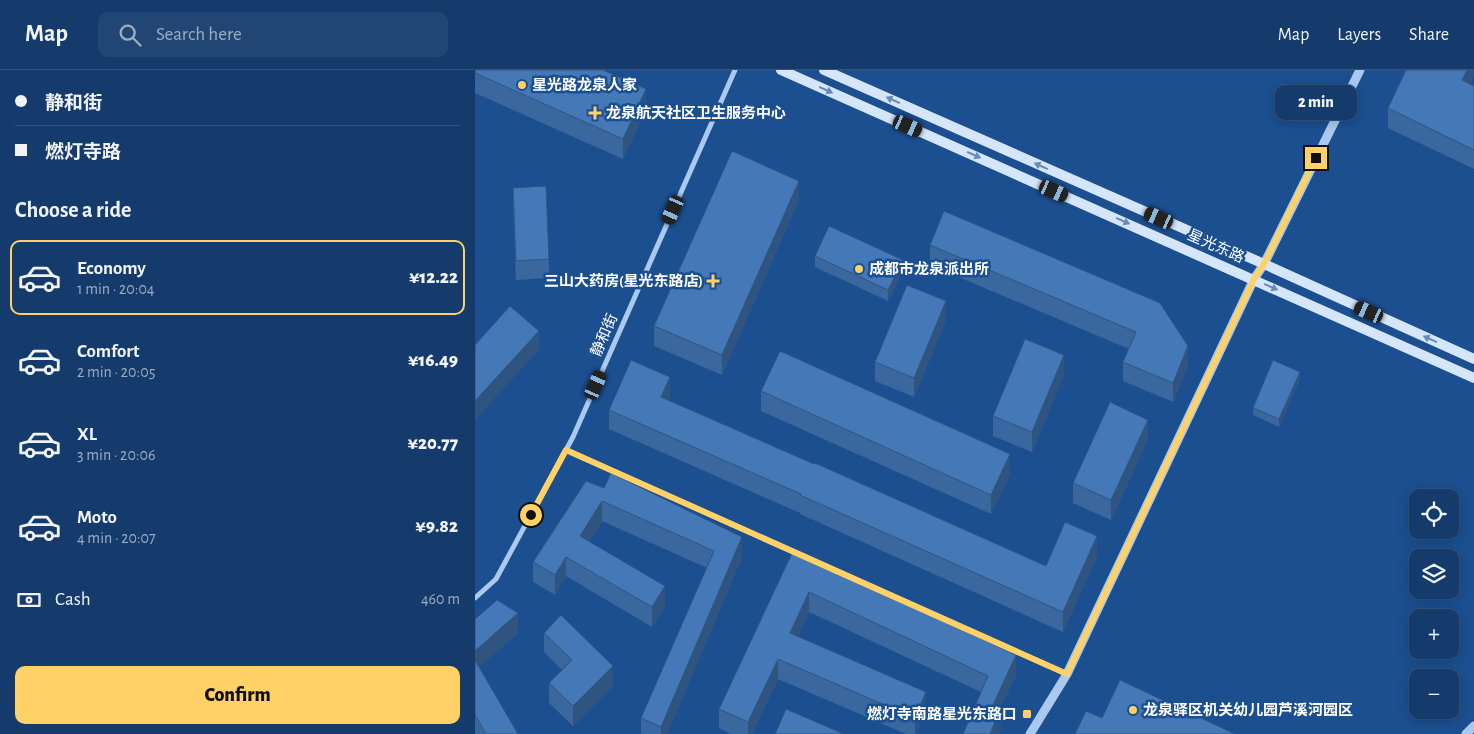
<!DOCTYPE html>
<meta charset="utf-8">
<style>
:root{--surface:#143b6b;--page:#214673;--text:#f1f3f6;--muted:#9dadc1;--line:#33557e;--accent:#ffd166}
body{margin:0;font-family:"Alegreya Sans","Noto Sans SC",sans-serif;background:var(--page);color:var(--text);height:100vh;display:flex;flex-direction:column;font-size:19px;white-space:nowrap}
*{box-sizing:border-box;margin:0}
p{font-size:16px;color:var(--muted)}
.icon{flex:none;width:28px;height:28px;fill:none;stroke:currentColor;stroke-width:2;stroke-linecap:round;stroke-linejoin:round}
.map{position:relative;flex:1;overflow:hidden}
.panel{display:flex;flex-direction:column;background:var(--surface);width:475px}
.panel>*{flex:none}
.guide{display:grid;align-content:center;height:110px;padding:0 15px;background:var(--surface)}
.tools{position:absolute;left:934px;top:419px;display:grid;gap:10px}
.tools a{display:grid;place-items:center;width:50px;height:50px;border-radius:10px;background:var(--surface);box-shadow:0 2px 12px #0003,0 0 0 1px var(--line);font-size:25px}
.end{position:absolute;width:22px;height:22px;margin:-11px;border:6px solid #ffd166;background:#111;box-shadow:0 0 0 2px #111}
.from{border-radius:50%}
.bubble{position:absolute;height:35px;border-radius:10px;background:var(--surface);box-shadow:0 2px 12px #0003,0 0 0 1px var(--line);font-size:16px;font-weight:800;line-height:35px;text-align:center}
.car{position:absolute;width:15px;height:30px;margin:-15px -8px;border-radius:6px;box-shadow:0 0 4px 1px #0007;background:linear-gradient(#222 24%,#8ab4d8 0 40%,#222 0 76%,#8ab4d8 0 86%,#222 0)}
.guide b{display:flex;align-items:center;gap:18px;height:48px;font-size:19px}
.guide b+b{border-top:1px solid var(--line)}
.guide i{width:12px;height:12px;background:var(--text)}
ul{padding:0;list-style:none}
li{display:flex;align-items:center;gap:15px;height:75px;margin:0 10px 8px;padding:0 5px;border:2px solid transparent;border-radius:10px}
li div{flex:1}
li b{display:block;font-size:19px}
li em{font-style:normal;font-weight:800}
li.current{border-color:var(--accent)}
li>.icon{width:45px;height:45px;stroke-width:1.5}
h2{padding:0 15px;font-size:22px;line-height:60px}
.pay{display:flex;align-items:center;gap:12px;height:55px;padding:0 15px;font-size:19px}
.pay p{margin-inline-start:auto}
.cta{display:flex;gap:10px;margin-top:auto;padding:10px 15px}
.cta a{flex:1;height:58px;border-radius:10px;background:var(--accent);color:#111;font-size:20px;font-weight:800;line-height:58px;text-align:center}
header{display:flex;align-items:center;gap:30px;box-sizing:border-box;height:70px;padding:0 25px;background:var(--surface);border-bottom:1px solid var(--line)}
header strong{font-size:24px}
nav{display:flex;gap:28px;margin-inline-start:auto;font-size:18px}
.search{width:350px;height:45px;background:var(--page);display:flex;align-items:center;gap:12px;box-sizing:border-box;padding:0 18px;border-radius:10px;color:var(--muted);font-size:19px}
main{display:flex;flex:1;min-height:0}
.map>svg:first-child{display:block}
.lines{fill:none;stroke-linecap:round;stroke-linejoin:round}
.minor{stroke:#a9c9ee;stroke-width:5}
.tertiary{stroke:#a9c9ee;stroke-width:9}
.secondary{stroke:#d6e6fa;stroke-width:10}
.wall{fill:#3a679d}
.shaded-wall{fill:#305480}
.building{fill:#4478b7;stroke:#305480}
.oneway{fill:#668bba}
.route{stroke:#ffd166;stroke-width:6}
.poi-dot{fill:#ffd166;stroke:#1b4f8f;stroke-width:2}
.labels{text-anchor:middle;stroke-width:5;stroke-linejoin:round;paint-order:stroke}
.poi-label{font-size:15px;font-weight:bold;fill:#fff;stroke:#1b4f8f;text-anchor:start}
.street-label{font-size:15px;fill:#fff;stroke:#1b4f8f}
</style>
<header>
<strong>Map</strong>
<div class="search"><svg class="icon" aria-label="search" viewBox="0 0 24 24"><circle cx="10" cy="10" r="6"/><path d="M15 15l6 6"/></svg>Search here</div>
<nav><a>Map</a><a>Layers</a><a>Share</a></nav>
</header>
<main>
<section class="panel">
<div class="guide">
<b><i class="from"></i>静和街</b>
<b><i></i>燃灯寺路</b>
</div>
<h2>Choose a ride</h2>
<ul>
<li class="current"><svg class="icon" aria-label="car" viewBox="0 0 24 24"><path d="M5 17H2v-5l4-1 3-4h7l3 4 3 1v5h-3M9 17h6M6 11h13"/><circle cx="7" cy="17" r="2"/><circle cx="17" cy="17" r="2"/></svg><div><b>Economy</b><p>1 min · 20:04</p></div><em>¥12.22</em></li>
<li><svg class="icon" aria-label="car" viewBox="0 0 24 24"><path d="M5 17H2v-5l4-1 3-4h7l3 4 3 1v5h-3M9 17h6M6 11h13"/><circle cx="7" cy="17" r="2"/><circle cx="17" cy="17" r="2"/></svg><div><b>Comfort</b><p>2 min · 20:05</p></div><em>¥16.49</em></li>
<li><svg class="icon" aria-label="car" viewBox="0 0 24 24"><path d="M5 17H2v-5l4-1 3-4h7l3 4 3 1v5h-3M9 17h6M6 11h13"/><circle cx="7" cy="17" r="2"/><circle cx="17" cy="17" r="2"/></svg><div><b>XL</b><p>3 min · 20:06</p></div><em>¥20.77</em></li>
<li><svg class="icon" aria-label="car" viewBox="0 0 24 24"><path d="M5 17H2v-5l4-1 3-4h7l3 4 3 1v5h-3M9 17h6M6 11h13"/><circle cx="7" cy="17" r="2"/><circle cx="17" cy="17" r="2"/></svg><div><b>Moto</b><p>4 min · 20:07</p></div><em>¥9.82</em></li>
</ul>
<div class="pay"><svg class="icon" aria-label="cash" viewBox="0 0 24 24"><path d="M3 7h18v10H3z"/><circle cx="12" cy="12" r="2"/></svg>Cash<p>460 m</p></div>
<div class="cta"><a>Confirm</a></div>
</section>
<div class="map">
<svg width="999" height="664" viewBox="0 0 999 664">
<rect width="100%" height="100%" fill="#1b4f8f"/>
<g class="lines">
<!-- minor -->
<g class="minor">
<polyline points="91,380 323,484"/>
<polyline points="347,495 592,604"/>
<polyline points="0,528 21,509 98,367 260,0"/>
</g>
<!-- tertiary -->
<g class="tertiary">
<polyline points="555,664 592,604 779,209 789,194 885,0"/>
<polyline points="991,664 999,656"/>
</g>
<!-- secondary -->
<g class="secondary">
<polyline points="306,0 999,308"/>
<polyline points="349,0 789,194 999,289"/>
</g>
</g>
<!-- wall -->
<g class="wall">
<polygon points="0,0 171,39 148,89 0,23"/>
<polygon points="999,0 999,5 995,14 999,16 999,99 913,58 913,38"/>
<polygon points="38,118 74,189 74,208 41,210 38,137"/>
<polygon points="324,130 247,305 179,276 179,256"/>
<polygon points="469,141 713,296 698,332 648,311 648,292 654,279 455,195 455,175"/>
<polygon points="340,186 428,201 413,231 340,197"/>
<polygon points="471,250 439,327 400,311 400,292"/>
<polygon points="589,305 557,382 518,366 518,346"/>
<polygon points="825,309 804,357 778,345 778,338"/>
<polygon points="286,321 535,404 516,444 286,341"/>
<polygon points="195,327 193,330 571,496 622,486 588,562 325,444 325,443 134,359 134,340"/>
<polygon points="673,369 636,450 598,433 598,413"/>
<polygon points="111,411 267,487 192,664 166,664 166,648 232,498 127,451 114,471 190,536 177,557 91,506 80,525 58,512 58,492"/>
<polygon points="318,481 541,605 525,638 526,658 523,664 488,664 506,622 334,542 323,566 451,641 441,664 431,664 303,609 277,664 256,664 244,658 244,639"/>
<polygon points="0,549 43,563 4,597 43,664 0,664"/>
<polygon points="69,563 138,616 98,656 74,633 74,613 87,600 69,582"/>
</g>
<!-- shaded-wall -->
<g class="shaded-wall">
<polygon points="992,0 999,0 999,5 987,30 987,10"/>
<polygon points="171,19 171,39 148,89 148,69"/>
<polygon points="324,111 324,130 247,305 247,285"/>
<polygon points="428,190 428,201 413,231 413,220"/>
<polygon points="471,231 471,250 439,327 439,308"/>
<polygon points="64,261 64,280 0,350 0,331"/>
<polygon points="713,276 713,296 698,332 698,313"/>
<polygon points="589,285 589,305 557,382 557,362"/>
<polygon points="825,302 825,309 804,357 804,349"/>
<polygon points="195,307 195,327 186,346 186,327"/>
<polygon points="673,350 673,369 636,450 636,430"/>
<polygon points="535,384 535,404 516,444 516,425"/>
<polygon points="127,431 127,451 105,486 105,466"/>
<polygon points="622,466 622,486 588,562 588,542"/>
<polygon points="267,467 267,487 192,664 186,664 186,657"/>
<polygon points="91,487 91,506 80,525 80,505"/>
<polygon points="190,516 190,536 177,557 177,537"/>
<polygon points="334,522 334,542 315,583 315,563"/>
<polygon points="43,543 43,563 0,601 0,581"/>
<polygon points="541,585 541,605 518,654 518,635"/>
<polygon points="303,589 303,609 277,664 273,664 273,652"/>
<polygon points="138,596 138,616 98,656 98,636"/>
<polygon points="451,622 451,641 441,664 440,664 440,648"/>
<polygon points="526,638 526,658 523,664 515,664"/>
</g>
<!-- building -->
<g class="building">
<polygon points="0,0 128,0 171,19 148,69 0,3"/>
<polygon points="931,0 992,0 987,10 999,16 999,80 913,38"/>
<polygon points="257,81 324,111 247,285 179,256"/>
<polygon points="71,116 74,189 41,191 38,118"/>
<polygon points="469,141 685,233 713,276 698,313 648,292 661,262 455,175"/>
<polygon points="354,156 428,190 413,220 340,186"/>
<polygon points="432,215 471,231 439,308 400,292"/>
<polygon points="35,236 64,261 0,331 0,275"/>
<polygon points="550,269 589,285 557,362 518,346"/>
<polygon points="305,281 535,384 516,425 286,321"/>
<polygon points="156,290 195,307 186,327 339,394 340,393 571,496 590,452 622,466 588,542 325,425 326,424 134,340"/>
<polygon points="798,290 825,302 804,349 778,338"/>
<polygon points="635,332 673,350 636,430 598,413"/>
<polygon points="136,403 267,467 186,657 166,648 239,481 127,431 105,466 190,516 177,537 91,487 80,505 58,492 111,411 129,418"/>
<polygon points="318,481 541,585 518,635 526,638 515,664 488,664 513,606 334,522 315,563 451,622 440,648 303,589 273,652 244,639"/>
<polygon points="22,530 43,543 0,581 0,549"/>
<polygon points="86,545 138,596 98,636 74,613 97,590 69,563"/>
<polygon points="0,590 43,664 11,664 0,645"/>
<polygon points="645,610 760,664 600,664 611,641 627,648"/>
<polygon points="311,639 369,664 300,664"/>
</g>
<!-- one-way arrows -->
<defs><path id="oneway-solid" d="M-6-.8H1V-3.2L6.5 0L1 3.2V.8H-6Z" transform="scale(1.25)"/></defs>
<g class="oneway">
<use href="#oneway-solid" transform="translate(351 20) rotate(24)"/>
<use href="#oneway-solid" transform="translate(418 30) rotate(-156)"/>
<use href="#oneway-solid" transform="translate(499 85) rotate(24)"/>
<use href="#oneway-solid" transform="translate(566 96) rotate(-156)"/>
<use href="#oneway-solid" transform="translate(648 151) rotate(24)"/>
<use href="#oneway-solid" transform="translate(796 217) rotate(24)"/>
<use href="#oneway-solid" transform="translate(955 269) rotate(-156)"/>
</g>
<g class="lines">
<!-- route -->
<polyline class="route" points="56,445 91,380 592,604 779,209 789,194 841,88"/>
</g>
<!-- markers -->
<g class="poi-dot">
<circle cx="47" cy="15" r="5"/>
<path d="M117.5 35.5h5v5h5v5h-5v5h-5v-5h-5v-5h5z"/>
<circle cx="384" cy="199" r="5"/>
<path d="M235.5 203.5h5v5h5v5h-5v5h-5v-5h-5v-5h5z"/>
<circle cx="658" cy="640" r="5"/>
<rect x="547" y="639" width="10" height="10" rx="2.5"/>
</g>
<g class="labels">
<!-- poi labels -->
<g class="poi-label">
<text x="57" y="20">星光路龙泉人家</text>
<text x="131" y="48">龙泉航天社区卫生服务中心</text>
<text x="394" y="204">成都市龙泉派出所</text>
<text x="228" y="216" text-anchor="end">三山大药房(星光东路店)</text>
<text x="668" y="645">龙泉驿区机关幼儿园芦溪河园区</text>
<text x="542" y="649" text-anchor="end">燃灯寺南路星光东路口</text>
</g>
<!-- street labels -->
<g class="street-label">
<text transform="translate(741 176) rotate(24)" y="5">星光东路</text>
<text transform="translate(129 265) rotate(-66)" y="5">静和街</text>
</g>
</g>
</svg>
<div class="tools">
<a><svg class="icon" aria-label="locate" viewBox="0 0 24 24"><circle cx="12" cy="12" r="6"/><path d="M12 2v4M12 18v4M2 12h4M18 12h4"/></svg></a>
<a><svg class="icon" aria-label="layers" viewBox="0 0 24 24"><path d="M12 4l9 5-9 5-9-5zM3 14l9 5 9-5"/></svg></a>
<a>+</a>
<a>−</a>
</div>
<i class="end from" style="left:56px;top:445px"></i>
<i class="end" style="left:841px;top:88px"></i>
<div class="bubble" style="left:800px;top:15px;width:82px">2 min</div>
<i class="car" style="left:433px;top:56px;rotate:114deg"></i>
<i class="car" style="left:579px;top:121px;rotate:114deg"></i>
<i class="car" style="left:198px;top:140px;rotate:204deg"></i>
<i class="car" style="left:684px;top:148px;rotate:294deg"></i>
<i class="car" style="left:894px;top:242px;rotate:294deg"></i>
<i class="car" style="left:121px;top:315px;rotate:24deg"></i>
</div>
</main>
